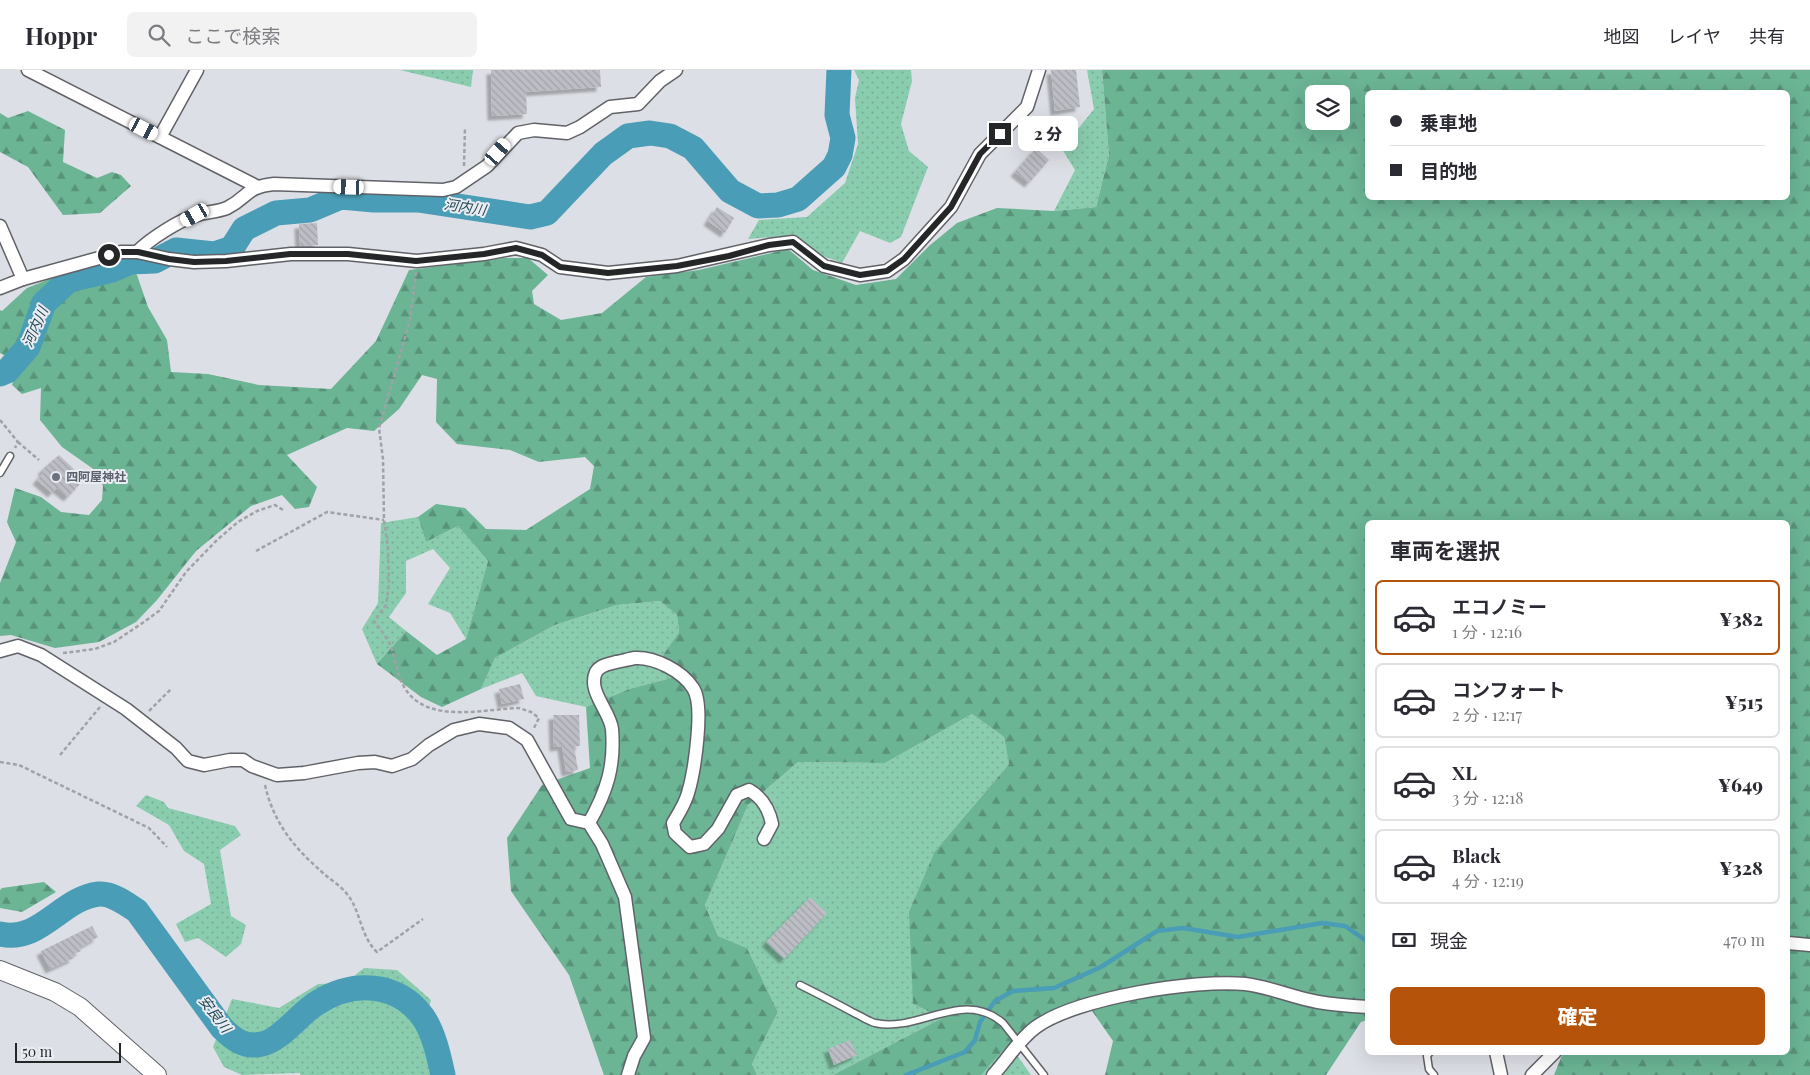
<!DOCTYPE html>
<html lang="ja">
<meta charset="utf-8">
<style>
:root{--surface:#fff;--page:#f2f2f3;--text:#2b2b33;--muted:#7c7c81;--line:#e1e1e2;--accent:#b45309}
body{margin:0;font-family:"Playfair Display","Noto Sans JP",serif;background:var(--page);color:var(--text);height:100vh;display:flex;flex-direction:column;font-size:19px;white-space:nowrap}
*{box-sizing:border-box;margin:0}
p{font-size:16px;color:var(--muted)}
.icon{flex:none;width:28px;height:28px;fill:none;stroke:currentColor;stroke-width:2;stroke-linecap:round;stroke-linejoin:round}
.map{position:relative;flex:1;overflow:hidden}
.sheet{position:absolute;left:1365px;top:450px;width:425px;height:535px;display:flex;flex-direction:column;background:var(--surface);border-radius:8px;box-shadow:0 5px 20px #0002}
.sheet>*{flex:none}
.banner{position:absolute;left:1365px;top:20px;width:425px;height:110px;border-radius:8px;box-shadow:0 5px 20px #0002;display:grid;align-content:center;height:110px;padding:0 25px;background:var(--surface)}
.fabs{position:absolute;left:1305px;top:15px;display:grid;gap:10px}
.fabs a{display:grid;place-items:center;width:45px;height:45px;border-radius:8px;background:var(--surface);box-shadow:0 5px 20px #0002;font-size:25px}
.scale{position:absolute;left:15px;bottom:12px;width:106px;box-sizing:border-box;padding-left:5px;border:2px solid #252628;border-top:0;font-size:14px;line-height:18px;white-space:nowrap;color:#252628;-webkit-text-stroke:4px #eaecf3;paint-order:stroke}
.end{position:absolute;width:22px;height:22px;margin:-11px;border:6px solid #252628;background:#fff;box-shadow:0 0 0 2px #fff}
.from{border-radius:50%}
.bubble{position:absolute;height:35px;border-radius:8px;background:var(--surface);box-shadow:0 5px 20px #0002;font-size:16px;font-weight:800;line-height:35px;text-align:center}
.car{position:absolute;width:15px;height:30px;margin:-15px -8px;border-radius:6px;box-shadow:0 0 4px 1px #0007;background:linear-gradient(#fff 24%,#345 0 40%,#fff 0 76%,#345 0 86%,#fff 0)}
.banner b{display:flex;align-items:center;gap:18px;height:48px;font-size:19px}
.banner b+b{border-top:1px solid var(--line)}
.banner i{width:12px;height:12px;background:var(--text)}
ul{padding:0;list-style:none}
li{display:flex;align-items:center;gap:15px;height:75px;margin:0 10px 8px;padding:0 15px;border:2px solid var(--line);border-radius:8px}
li div{flex:1}
li b{display:block;font-size:19px}
li em{font-style:normal;font-weight:800}
li.active{border-color:var(--accent)}
li>.icon{width:45px;height:45px;stroke-width:1.5}
h2{padding:0 25px;font-size:22px;line-height:60px}
.pay{display:flex;align-items:center;gap:12px;height:55px;padding:0 25px;font-size:19px}
.pay p{margin-inline-start:auto}
.primary-button{display:flex;gap:10px;margin-top:auto;padding:10px 25px}
.primary-button a{flex:1;height:58px;border-radius:8px;background:var(--accent);color:#fff;font-size:20px;font-weight:800;line-height:58px;text-align:center}
header{display:flex;align-items:center;gap:30px;box-sizing:border-box;height:70px;padding:0 25px;background:var(--surface);border-bottom:1px solid var(--line)}
header strong{font-size:24px}
nav{display:flex;gap:28px;margin-inline-start:auto;font-size:18px}
.search{width:350px;height:45px;background:var(--page);display:flex;align-items:center;gap:12px;box-sizing:border-box;padding:0 18px;border-radius:8px;color:var(--muted);font-size:19px}
.map>svg:first-child{display:block}
.grass{fill:url(#grass-dots)}
.forest{fill:url(#forest-firs);fill-rule:evenodd}
.lines{fill:none;stroke-linecap:round;stroke-linejoin:round}
.stream{stroke:#499db6;stroke-width:4.5}
.river{stroke:#499db6;stroke-width:25}
.building{fill:url(#building-back-hatch);filter:url(#shadow)}
.lane-casing{stroke:#606268;stroke-width:9}
.street-casing{stroke:#606268;stroke-width:15}
.secondary-casing{stroke:#606268;stroke-width:20}
.path{stroke:#a0a2a7;stroke-width:2.5;stroke-dasharray:4 2.5;stroke-linecap:butt}
.lane{stroke:#fff;stroke-width:6}
.street{stroke:#fff;stroke-width:12}
.secondary{stroke:#fff;stroke-width:18}
.route{stroke:#252628;stroke-width:6}
.worship-dot{fill:#6b7280;stroke:#eaecf3;stroke-width:2}
.labels{text-anchor:middle;stroke-width:4;stroke-linejoin:round;paint-order:stroke}
.worship-label{font-size:12px;font-weight:bold;fill:#5b616d;stroke:#eaecf3;text-anchor:start}
.water-label{font-size:14px;font-style:italic;fill:#234955;stroke:#eaecf3}
</style>
<header>
<strong>Hoppr</strong>
<div class="search"><svg class="icon" aria-label="search" viewBox="0 0 24 24"><circle cx="10" cy="10" r="6"/><path d="M15 15l6 6"/></svg>ここで検索</div>
<nav><a>地図</a><a>レイヤ</a><a>共有</a></nav>
</header>
<div class="map">
<svg width="1810" height="1005" viewBox="0 0 1810 1005">
<defs>
<pattern id="grass-dots" width="8" height="8" patternUnits="userSpaceOnUse" patternTransform="scale(1.25)"><rect width="8" height="8" fill="#8accae"/><path d="M2 2h.1M6 6h.1" fill="none" stroke="#77af96" stroke-width="1.8" stroke-linecap="round"/></pattern>
<pattern id="forest-firs" width="22" height="20" patternUnits="userSpaceOnUse" patternTransform="scale(1.25)"><rect width="22" height="20" fill="#6bb494"/><path d="M5 1l3.5 6h-7zM16 11l3.5 6h-7z" fill="#589279"/></pattern>
<pattern id="building-back-hatch" width="6" height="6" patternUnits="userSpaceOnUse" patternTransform="scale(1.25)"><rect width="6" height="6" fill="#bdbec5"/><path d="M-1 5l2 2M0 0l6 6M5-1l2 2" fill="none" stroke="#a2a3a9"/></pattern>
<filter id="shadow"><feDropShadow dx="-4.5" dy="4.5" stdDeviation="1" flood-color="#0004"/></filter>
</defs>
<rect width="100%" height="100%" fill="#dddfe6"/>
<!-- grass -->
<g class="grass">
<polygon points="400,0 473,0 471,17"/>
<polygon points="854,0 911,0 912,11 901,54 909,81 928,97 901,167 890,173 860,161 842,193 823,186 796,165 748,169 759,150 807,147 845,113 858,74 855,28 859,10"/>
<polygon points="1087,0 1102,0 1109,85 1096,137 1054,141 1075,100 1062,79 1094,39"/>
<polygon points="418,447 426,472 458,456 488,491 466,569 450,543 428,534 450,498 433,479 406,491 406,523 389,547 406,561 377,594 362,559 378,533 381,453"/>
<polygon points="660,531 677,545 679,562 663,585 675,607 629,619 586,637 536,626 522,603 481,619 495,588 555,555 617,535"/>
<polygon points="972,644 1004,667 1009,694 935,781 913,934 942,948 833,1005 757,1005 752,994 778,942 747,878 718,866 705,835 748,735 798,692 885,693"/>
<polygon points="146,725 164,732 168,738 235,756 241,765 220,780 231,846 246,855 241,874 226,887 198,868 185,872 176,854 211,834 204,794 184,781 169,755 136,736"/>
<polygon points="364,898 397,900 431,930 422,962 437,1005 300,1005 300,1003 242,1005 224,997 213,977 232,929 279,938 318,914 345,913"/>
<polygon points="1009,974 1031,1005 981,1005"/>
</g>
<!-- forest -->
<g class="forest">
<path d="M1102,0H1810V1005H1554L1563,983L1788,982V452H1368L1367,950L1361,952L1326,1005H1105L1113,971L1090,938L1043,944L1009,974L981,1005H833L942,948L913,934L909,842L935,781L1009,694L1004,667L972,644L885,693L798,692L748,735L705,835L718,866L747,878L778,942L752,994L757,1005H604L569,905L511,821L507,768L542,715L590,698L586,637L629,619L675,607L663,585L679,562L677,545L660,531L617,535L555,555L495,588L481,619L442,637L421,627L377,594L406,561L437,585L466,569L488,491L458,456L426,472L418,447L436,434L465,438L486,459L526,460L590,419L594,396L585,387L539,392L510,380L457,374L436,352L437,309L422,305L399,339L374,361L347,358L287,385L317,417L309,437L295,439L282,425L251,436L196,481L157,530L136,552L99,572L55,578L11,565L0,566V513L16,472L7,452L15,418L41,427L61,442L89,445L102,430L103,416L99,403L62,377L40,350L41,318L22,324L12,315L18,293L0,283V240L2,241L27,218L60,205L118,189L137,205L148,237L167,270L171,302L208,304L259,315L331,319L376,271L409,200L503,188H528L548,205L532,221L534,234L561,250L602,243L646,207L699,200L788,179L813,200L856,215L896,209L929,176L957,153L997,138L1054,141L1096,137L1109,85ZM1368,22H1788V128H1368ZM1314,24H1341V51H1314Z"/>
<polygon points="28,41 65,60 63,92 97,108 112,102 121,105 131,116 100,143 63,145 28,97 0,82 0,43 8,48"/>
<polygon points="44,812 56,822 22,842 0,838 0,820 2,818"/>
</g>
<g class="lines">
<!-- stream -->
<polyline class="stream" points="906,1005 965,982 975,970 980,952 995,931 1013,921 1054,918 1101,897 1157,861 1183,858 1238,867 1322,853 1345,856 1368,872"/>
<!-- river -->
<g class="river">
<polyline points="0,304 7,301 28,277 44,233 69,210 112,200 130,192 155,191 176,180 214,184 232,178 244,159 276,143 310,140 341,127 374,130 418,130 530,147 547,143 603,84 628,66 650,63 670,66 693,78 730,121 758,136 778,135 798,129 834,97 840,85 843,68 837,45 839,0"/>
<path d="M0,864C41,873 61,828 99,824C112,823 127,834 137,841L222,958C234,970 245,978 262,974C281,970 299,944 317,933C353,910 397,912 423,947C434,963 439,987 443,1005"/>
</g>
</g>
<!-- building -->
<g class="building">
<polygon points="491,0 600,0 601,17 526,22 527,44 492,46"/>
<polygon points="1051,0 1076,0 1080,37 1055,41"/>
<polygon points="1036,78 1049,90 1029,113 1015,102"/>
<polygon points="717,137 734,148 725,163 708,151"/>
<polygon points="317,153 318,175 300,176 299,154"/>
<polygon points="59,385 74,399 69,404 80,414 68,427 57,418 52,423 37,410 44,402 42,400"/>
<polygon points="520,614 524,629 502,634 499,619"/>
<polygon points="553,645 579,645 580,676 574,676 578,700 566,702 562,676 554,677"/>
<polygon points="810,827 827,843 784,889 766,872"/>
<polygon points="92,856 98,867 79,878 81,881 72,885 74,888 50,899 41,881"/>
<polygon points="850,970 857,985 834,995 828,979"/>
</g>
<g class="lines">
<defs>
<g id="lane">
<polyline points="0,403 10,386"/>
<path d="M800,915C818,924 836,933 854,943C861,946 868,951 875,953C919,963 963,918 1003,953L1044,1005"/>
<polyline points="1430,982 1427,986 1429,999 1434,1005"/>
</g>
<g id="street">
<polyline points="28,0 256,116"/>
<polyline points="160,67 197,0"/>
<polyline points="0,156 23,209"/>
<path d="M137,182C150,169 179,150 197,145C206,142 217,142 227,138C249,127 245,117 274,114L443,120L456,117L487,96L518,63L534,60L567,63L580,57L610,37L638,34L660,11L676,0"/>
<polyline points="0,218 23,209 121,182 137,182 169,189 194,192 226,191 291,184 348,184 417,191 484,184 516,178 542,185 560,197 608,203 677,196 769,175 793,172 824,196 860,205 887,201 904,189 951,137 980,84 1027,37 1039,0"/>
<polyline points="0,581 18,576 41,585 126,639 176,678 188,691 204,695 230,690 243,690 252,696 277,705 304,703 358,693 375,692 392,696 412,689 429,675 454,660 479,654 509,658 527,670 571,749 589,753 602,774 625,827 644,968 634,986 628,1005"/>
<path d="M589,753C607,721 615,696 612,659C610,641 587,621 596,602C600,595 609,594 616,592C622,591 629,589 635,588C655,587 682,601 693,618C705,635 694,703 688,723C685,734 679,743 673,753L675,763L690,777L704,774L718,759L737,725L749,720C763,728 769,739 772,754L764,769"/>
<polyline points="1788,873 1810,875"/>
<polyline points="1496,982 1501,1005"/>
<path d="M993,1005C1007,990 1019,969 1036,957C1076,928 1195,909 1245,914C1270,917 1294,928 1318,932C1335,935 1351,936 1368,937"/>
<polyline points="1532,1005 1555,982"/>
</g>
<polyline id="secondary" points="0,900 55,922 80,937 157,1005"/>
</defs>
<!-- lane casing -->
<use href="#lane" class="lane-casing"/>
<!-- street casing -->
<use href="#street" class="street-casing"/>
<!-- secondary casing -->
<use href="#secondary" class="secondary-casing"/>
<!-- path -->
<g class="path">
<polyline points="464,96 465,57"/>
<path d="M416,202L410,250L379,358L383,389L384,450L388,478L389,514L386,535L374,551C380,559 387,567 391,577C396,591 397,607 406,620C429,654 484,639 519,638L531,642L539,648L533,660"/>
<polyline points="0,350 18,372 15,378"/>
<polyline points="18,372 39,390"/>
<polyline points="256,481 327,442 384,450"/>
<polyline points="63,583 95,579 114,572 141,554 159,541 186,502 217,470 238,452 257,441 275,435 283,440"/>
<polyline points="149,641 171,619"/>
<polyline points="60,685 100,637"/>
<polyline points="0,692 19,695 149,758 167,777"/>
<path d="M265,715C273,751 293,777 321,801C329,809 340,815 347,824C361,841 360,866 377,882L423,849"/>
</g>
<!-- lane -->
<use href="#lane" class="lane"/>
<!-- street -->
<use href="#street" class="street"/>
<!-- secondary -->
<use href="#secondary" class="secondary"/>
</g>
<g class="lines">
<!-- route -->
<polyline class="route" points="109,185 120,182 138,182 169,189 194,192 226,191 290,184 348,184 416,191 484,184 516,178 542,185 560,197 608,203 677,196 729,186 769,175 793,172 824,196 860,205 887,201 904,189 951,137 980,84 1000,64"/>
</g>
<!-- markers -->
<circle class="worship-dot" cx="56" cy="407" r="5"/>
<g class="labels">
<!-- worship labels -->
<g class="worship-label">
<text x="66" y="411">四阿屋神社</text>
</g>
<!-- water labels -->
<g class="water-label">
<text transform="translate(465 137) rotate(9)" y="5">河内川</text>
<text transform="translate(35 257) rotate(-66)" y="5">河内川</text>
<text transform="translate(215 944) rotate(53)" y="5">安良川</text>
</g>
</g>
</svg>
<div class="fabs">
<a><svg class="icon" aria-label="layers" viewBox="0 0 24 24"><path d="M12 4l9 5-9 5-9-5zM3 14l9 5 9-5"/></svg></a>
</div>
<div class="scale">50 m</div>
<i class="end from" style="left:109px;top:185px"></i>
<i class="end" style="left:1000px;top:64px"></i>
<div class="bubble" style="left:1018px;top:46px;width:60px">2 分</div>
<i class="car" style="left:144px;top:59px;rotate:117deg"></i>
<i class="car" style="left:498px;top:82px;rotate:41deg"></i>
<i class="car" style="left:349px;top:117px;rotate:272deg"></i>
<i class="car" style="left:195px;top:145px;rotate:240deg"></i>
<div class="banner">
<b><i class="from"></i>乗車地</b>
<b><i></i>目的地</b>
</div>
<section class="sheet">
<h2>車両を選択</h2>
<ul>
<li class="active"><svg class="icon" aria-label="car" viewBox="0 0 24 24"><path d="M5 17H2v-5l4-1 3-4h7l3 4 3 1v5h-3M9 17h6M6 11h13"/><circle cx="7" cy="17" r="2"/><circle cx="17" cy="17" r="2"/></svg><div><b>エコノミー</b><p>1 分 · 12:16</p></div><em>¥382</em></li>
<li><svg class="icon" aria-label="car" viewBox="0 0 24 24"><path d="M5 17H2v-5l4-1 3-4h7l3 4 3 1v5h-3M9 17h6M6 11h13"/><circle cx="7" cy="17" r="2"/><circle cx="17" cy="17" r="2"/></svg><div><b>コンフォート</b><p>2 分 · 12:17</p></div><em>¥515</em></li>
<li><svg class="icon" aria-label="car" viewBox="0 0 24 24"><path d="M5 17H2v-5l4-1 3-4h7l3 4 3 1v5h-3M9 17h6M6 11h13"/><circle cx="7" cy="17" r="2"/><circle cx="17" cy="17" r="2"/></svg><div><b>XL</b><p>3 分 · 12:18</p></div><em>¥649</em></li>
<li><svg class="icon" aria-label="car" viewBox="0 0 24 24"><path d="M5 17H2v-5l4-1 3-4h7l3 4 3 1v5h-3M9 17h6M6 11h13"/><circle cx="7" cy="17" r="2"/><circle cx="17" cy="17" r="2"/></svg><div><b>Black</b><p>4 分 · 12:19</p></div><em>¥328</em></li>
</ul>
<div class="pay"><svg class="icon" aria-label="cash" viewBox="0 0 24 24"><path d="M3 7h18v10H3z"/><circle cx="12" cy="12" r="2"/></svg>現金<p>470 m</p></div>
<div class="primary-button"><a>確定</a></div>
</section>
</div>
